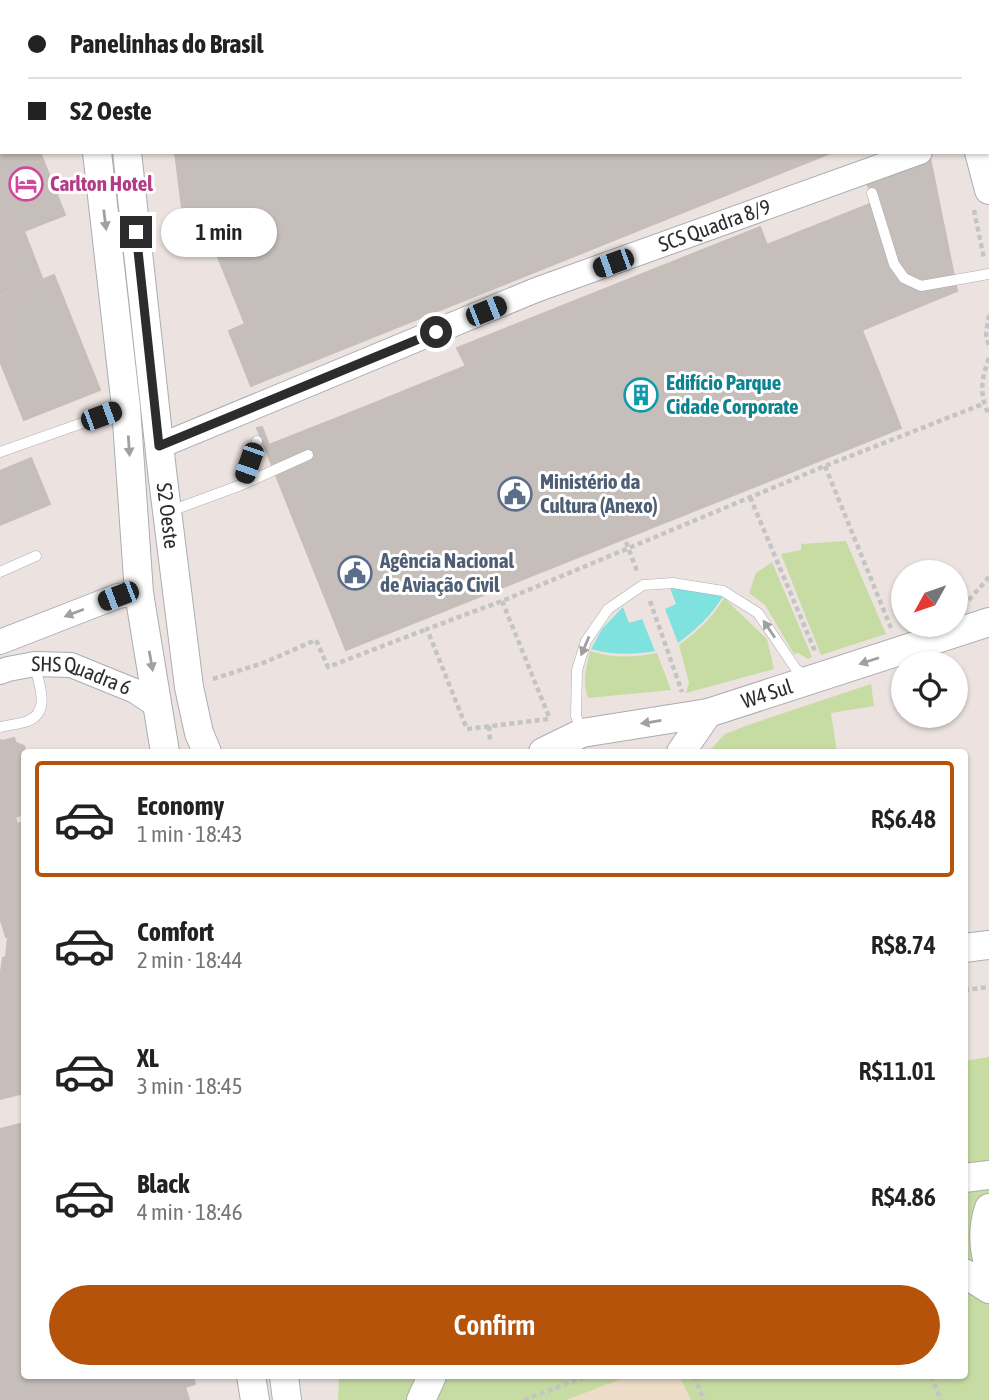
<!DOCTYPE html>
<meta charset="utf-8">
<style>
:root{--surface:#fff;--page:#f6f6f6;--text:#222;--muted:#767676;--line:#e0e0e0;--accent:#b45309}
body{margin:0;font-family:"Asap Condensed",sans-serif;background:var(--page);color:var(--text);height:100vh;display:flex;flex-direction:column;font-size:26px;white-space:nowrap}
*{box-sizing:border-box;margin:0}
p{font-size:23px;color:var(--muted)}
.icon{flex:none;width:38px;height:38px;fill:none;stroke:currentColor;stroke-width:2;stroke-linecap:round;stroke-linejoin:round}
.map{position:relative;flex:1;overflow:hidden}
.side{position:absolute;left:21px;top:749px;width:947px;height:630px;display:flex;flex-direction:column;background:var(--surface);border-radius:7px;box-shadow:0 2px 5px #0004}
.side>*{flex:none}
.hud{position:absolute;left:0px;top:0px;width:990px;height:154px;box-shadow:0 2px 5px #0004;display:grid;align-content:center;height:154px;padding:0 28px;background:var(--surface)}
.needle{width:46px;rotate:230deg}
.fabs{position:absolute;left:891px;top:560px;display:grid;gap:14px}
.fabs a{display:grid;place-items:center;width:77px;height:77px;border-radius:50%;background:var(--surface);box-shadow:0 2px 5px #0004;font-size:35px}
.end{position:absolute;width:32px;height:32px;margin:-16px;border:9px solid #2c2c2c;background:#fff;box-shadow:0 0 0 4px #fff}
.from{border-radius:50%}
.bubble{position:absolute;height:49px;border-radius:24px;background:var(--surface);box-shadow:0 2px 5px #0004;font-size:23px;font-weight:600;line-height:49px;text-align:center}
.car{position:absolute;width:21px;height:42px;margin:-21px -10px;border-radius:9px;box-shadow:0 0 5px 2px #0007;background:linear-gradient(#222 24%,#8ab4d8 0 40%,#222 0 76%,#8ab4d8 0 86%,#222 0)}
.hud b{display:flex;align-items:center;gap:24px;height:66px;font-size:26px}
.hud b+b{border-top:2px solid var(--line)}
.hud i{width:18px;height:18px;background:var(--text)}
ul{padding:12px 0 0;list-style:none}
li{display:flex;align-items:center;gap:21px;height:116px;margin:0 14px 10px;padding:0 14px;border:4px solid transparent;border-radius:7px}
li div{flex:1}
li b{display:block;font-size:26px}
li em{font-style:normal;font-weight:600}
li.active{border-color:var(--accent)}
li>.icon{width:63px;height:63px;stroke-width:1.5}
.cta{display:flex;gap:14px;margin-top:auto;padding:14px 28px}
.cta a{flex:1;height:80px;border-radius:42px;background:var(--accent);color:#fff;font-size:28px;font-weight:600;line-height:80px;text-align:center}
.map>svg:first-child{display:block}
.green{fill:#c7dca3}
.sand{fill:#eddcc7}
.water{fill:#7fe2df}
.building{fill:#c5bebb;stroke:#c7beb9;stroke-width:2}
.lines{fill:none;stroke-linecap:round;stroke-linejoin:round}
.service-casing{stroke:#a9aeb3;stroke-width:11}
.tertiary-casing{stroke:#a9aeb3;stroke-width:26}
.secondary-casing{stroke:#a9aeb3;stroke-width:30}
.path{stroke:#c4c4c4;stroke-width:4.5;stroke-dasharray:5 3.5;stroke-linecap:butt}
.service{stroke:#fff;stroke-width:10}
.tertiary{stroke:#fff;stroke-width:24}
.secondary{stroke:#fff;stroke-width:28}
.oneway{fill:#a0a0a0}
.route{stroke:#2c2c2c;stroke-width:9}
.labels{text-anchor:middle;stroke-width:6;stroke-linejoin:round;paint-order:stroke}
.hotel-label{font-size:21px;font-weight:bold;fill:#b23c85;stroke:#fff;text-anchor:start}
.street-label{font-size:21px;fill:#2c2c2c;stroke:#fff}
.culture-label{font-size:21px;font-weight:bold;fill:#0d838f;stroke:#fff;text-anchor:start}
.service-label{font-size:21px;font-weight:bold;fill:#4e5e75;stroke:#fff;text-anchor:start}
</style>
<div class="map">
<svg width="989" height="1400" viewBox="0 0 989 1400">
<rect width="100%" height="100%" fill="#ece3e0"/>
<!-- green -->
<g class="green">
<polygon points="846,541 886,634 821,655 781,554 801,550 801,544"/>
<polygon points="772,562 812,657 808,659 798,653 794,654 765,605 749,593 756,573"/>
<path d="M724,598L767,639L774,669L686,693L689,683L679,645C699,630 711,619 724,598Z"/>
<path d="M590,651C613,658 633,658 657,653L671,690L588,698C582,681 586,668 590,651Z"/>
<polygon points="871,684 874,706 831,713 837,752 708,752 725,734 748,725"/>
<polygon points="989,1057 989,1400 338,1400 339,1376 964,1376 964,1061"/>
</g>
<!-- sand -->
<polygon class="sand" points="629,1376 679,1376 691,1400 566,1400"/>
<!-- water -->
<g class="water">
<path d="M685,587L713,592L723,596C711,616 697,629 678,643L665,609L676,604L670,588Z"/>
<path d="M623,607L629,623L642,619L655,651C633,655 613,655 591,649L602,629Z"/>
</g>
<!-- building -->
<g class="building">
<polygon points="222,0 307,0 303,2 223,2"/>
<polygon points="410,0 867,0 868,2 405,2"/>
<polygon points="2,113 2,152 40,152 65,215 24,231 42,278 0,295 0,114"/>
<polygon points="175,152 833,152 251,386 229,331 245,324 199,210 183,216"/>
<polygon points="930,158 957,291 862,330 901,428 346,650 257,428 262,427 269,445 365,407 466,366 457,348 760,227 767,245 875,202 867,183"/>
<polygon points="54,275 100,390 24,420 0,361 0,297"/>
<polygon points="31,458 50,504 0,525 0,471"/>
<polygon points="14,738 16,743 24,746 26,752 24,752 24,814 15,817 17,824 24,822 24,838 21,839 22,846 24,845 24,1093 0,1099 0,978 3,958 6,957 8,937 6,937 0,917 0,740 3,741"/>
<polygon points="24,1123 24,1376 193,1376 195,1384 185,1387 189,1400 0,1400 0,1129"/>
<polygon points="0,1198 24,1262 24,1316 0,1325"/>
</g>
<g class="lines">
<defs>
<g id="service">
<polyline points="872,193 894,264 904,278 921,286 989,274"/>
<polyline points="0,452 125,408"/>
<polyline points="241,485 257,441"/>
<polyline points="168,512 241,485 308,455"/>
<polyline points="0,572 36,556"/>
<path d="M0,727C9,725 19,724 28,721C51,711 39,685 35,666"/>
<polyline points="582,732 576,716 577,670 586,641 608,609 643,585 673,583 723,591 758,613 796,669 806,676"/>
</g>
<g id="tertiary">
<polyline points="348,2 353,0"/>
<polyline points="0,31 2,31"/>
<path id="s1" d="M160,446L536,290L920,152"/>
<polyline points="0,642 118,596 139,593"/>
<path id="s2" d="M0,672L8,669L35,664L71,665L135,691L159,707"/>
</g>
<g id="secondary">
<polyline points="72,0 73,2"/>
<polyline points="109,0 109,2"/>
<polyline points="943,0 943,2"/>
<polyline points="97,152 126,407 139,593 165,752"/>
<path id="s3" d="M127,152L162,471L189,687L199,733L207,752"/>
<polyline points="979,152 989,190"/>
<path id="s4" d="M543,752L582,733L708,713L989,622"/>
<polyline points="681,752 708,713"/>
<polyline points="964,948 989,945"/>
<polyline points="964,1178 989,1175"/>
<path d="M989,1208C982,1228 983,1247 989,1267"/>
<polyline points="964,1273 989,1289"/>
<polyline points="251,1376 255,1400"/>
<polyline points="284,1376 287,1400"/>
<polyline points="421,1400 432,1376"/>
</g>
</defs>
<!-- service casing -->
<use href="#service" class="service-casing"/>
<!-- tertiary casing -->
<use href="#tertiary" class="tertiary-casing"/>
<!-- secondary casing -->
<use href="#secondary" class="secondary-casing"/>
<!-- path -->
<g class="path">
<polyline points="976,0 976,2"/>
<polyline points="989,56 989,57"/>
<polyline points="974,210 984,259"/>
<polyline points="989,315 986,334 989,346"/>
<path d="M989,358C981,380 979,394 989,415"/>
<polyline points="825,466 891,628"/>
<polyline points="750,497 815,651"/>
<polyline points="626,542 637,571"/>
<polyline points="969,600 989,577"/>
<polyline points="502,601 550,719"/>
<polyline points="650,601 682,692"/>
<polyline points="213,679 263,663 316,640 328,667 427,629"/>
<polyline points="548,719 467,729 427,629 502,601 825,466 983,404"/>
<polyline points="489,726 490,740"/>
<polyline points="964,990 989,987"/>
<polyline points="694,1376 704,1400"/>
<polyline points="931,1376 941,1400"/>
<polyline points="524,1400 587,1376"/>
</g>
<!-- service -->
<use href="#service" class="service"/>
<!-- tertiary -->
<use href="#tertiary" class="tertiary"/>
<!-- secondary -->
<use href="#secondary" class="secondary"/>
</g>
<!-- one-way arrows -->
<defs><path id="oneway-solid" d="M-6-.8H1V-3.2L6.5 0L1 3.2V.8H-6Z" transform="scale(1.75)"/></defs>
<g class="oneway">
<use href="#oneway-solid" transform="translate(105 220) rotate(83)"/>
<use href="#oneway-solid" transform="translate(129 446) rotate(86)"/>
<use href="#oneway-solid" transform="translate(74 613) rotate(159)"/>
<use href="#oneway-solid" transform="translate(769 629) rotate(-124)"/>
<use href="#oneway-solid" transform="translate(585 646) rotate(113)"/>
<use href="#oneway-solid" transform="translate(151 661) rotate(80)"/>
<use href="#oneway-solid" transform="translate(869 661) rotate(162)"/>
<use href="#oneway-solid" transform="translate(651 722) rotate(171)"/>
</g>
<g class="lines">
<!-- route -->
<polyline class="route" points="136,232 159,446 436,332"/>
</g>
<!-- icons -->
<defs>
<symbol id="hotel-ring" viewBox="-11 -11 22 22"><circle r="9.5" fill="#fff" stroke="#d1479c" stroke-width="1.5"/><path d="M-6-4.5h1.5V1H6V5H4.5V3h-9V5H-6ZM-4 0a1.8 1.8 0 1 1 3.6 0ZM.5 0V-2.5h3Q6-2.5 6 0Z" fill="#d1479c"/></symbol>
<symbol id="building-ring" viewBox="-11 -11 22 22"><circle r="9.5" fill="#fff" stroke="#0f9aa8" stroke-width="1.5"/><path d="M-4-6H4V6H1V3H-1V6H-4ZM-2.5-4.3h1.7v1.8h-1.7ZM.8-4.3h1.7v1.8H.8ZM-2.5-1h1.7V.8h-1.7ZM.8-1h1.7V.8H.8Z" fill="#0f9aa8"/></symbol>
<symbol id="civic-ring" viewBox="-11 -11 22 22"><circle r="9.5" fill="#fff" stroke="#5c6f8a" stroke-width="1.5"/><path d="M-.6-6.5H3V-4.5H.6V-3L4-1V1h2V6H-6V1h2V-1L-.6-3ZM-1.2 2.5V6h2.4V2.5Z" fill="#5c6f8a"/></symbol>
</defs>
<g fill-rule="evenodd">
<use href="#hotel-ring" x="7" y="165" width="38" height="38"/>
<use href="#building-ring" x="622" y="376" width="38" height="38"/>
<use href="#civic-ring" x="496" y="475" width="38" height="38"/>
<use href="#civic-ring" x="336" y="554" width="38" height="38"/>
</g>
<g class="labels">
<!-- hotel labels -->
<g class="hotel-label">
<text x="50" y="191">Carlton Hotel</text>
</g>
<!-- street labels -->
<g class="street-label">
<text dy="7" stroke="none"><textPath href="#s1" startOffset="597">SCS Quadra 8/9</textPath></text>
<text dy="7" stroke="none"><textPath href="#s3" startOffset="366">S2 Oeste</textPath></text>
<text dy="7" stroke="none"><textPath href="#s2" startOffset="84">SHS Quadra 6</textPath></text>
<text dy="7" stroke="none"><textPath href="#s4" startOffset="233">W4 Sul</textPath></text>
</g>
<!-- culture labels -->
<g class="culture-label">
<text x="666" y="390">Edifício Parque<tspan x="666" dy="24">Cidade Corporate</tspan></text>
</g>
<!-- service labels -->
<g class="service-label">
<text x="540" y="489">Ministério da<tspan x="540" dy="24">Cultura (Anexo)</tspan></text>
<text x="380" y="568">Agência Nacional<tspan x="380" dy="24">de Aviação Civil</tspan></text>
</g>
</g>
</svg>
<div class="fabs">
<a><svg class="needle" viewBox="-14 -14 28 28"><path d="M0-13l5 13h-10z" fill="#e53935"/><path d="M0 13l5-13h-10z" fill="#767676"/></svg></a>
<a><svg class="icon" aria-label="locate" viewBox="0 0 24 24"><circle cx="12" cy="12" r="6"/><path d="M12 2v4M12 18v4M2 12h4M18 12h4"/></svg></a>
</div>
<i class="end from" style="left:436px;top:332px"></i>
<i class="end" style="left:136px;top:232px"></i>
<div class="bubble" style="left:161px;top:208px;width:116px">1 min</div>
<i class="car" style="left:613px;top:263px;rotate:250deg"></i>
<i class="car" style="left:486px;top:311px;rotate:68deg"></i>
<i class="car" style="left:101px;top:416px;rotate:70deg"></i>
<i class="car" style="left:249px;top:463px;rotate:199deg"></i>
<i class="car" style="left:118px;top:596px;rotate:249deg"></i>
<div class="hud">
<b><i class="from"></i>Panelinhas do Brasil</b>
<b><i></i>S2 Oeste</b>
</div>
<section class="side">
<ul>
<li class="active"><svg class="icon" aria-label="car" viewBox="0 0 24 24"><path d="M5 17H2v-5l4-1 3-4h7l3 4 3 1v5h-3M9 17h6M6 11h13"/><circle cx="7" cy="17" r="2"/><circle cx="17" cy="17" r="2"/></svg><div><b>Economy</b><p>1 min · 18:43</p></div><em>R$6.48</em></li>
<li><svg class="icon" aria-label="car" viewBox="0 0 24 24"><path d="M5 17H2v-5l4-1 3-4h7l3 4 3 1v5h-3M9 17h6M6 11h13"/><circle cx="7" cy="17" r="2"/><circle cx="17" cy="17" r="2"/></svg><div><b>Comfort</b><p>2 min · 18:44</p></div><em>R$8.74</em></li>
<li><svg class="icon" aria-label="car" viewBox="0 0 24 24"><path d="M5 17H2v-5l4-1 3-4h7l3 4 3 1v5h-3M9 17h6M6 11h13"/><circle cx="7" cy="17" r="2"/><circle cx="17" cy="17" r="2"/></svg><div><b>XL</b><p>3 min · 18:45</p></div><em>R$11.01</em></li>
<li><svg class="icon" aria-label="car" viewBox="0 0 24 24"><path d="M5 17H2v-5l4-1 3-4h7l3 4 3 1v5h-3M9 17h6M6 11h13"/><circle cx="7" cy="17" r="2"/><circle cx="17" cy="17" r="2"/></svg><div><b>Black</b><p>4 min · 18:46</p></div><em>R$4.86</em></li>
</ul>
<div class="cta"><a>Confirm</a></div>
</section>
</div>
